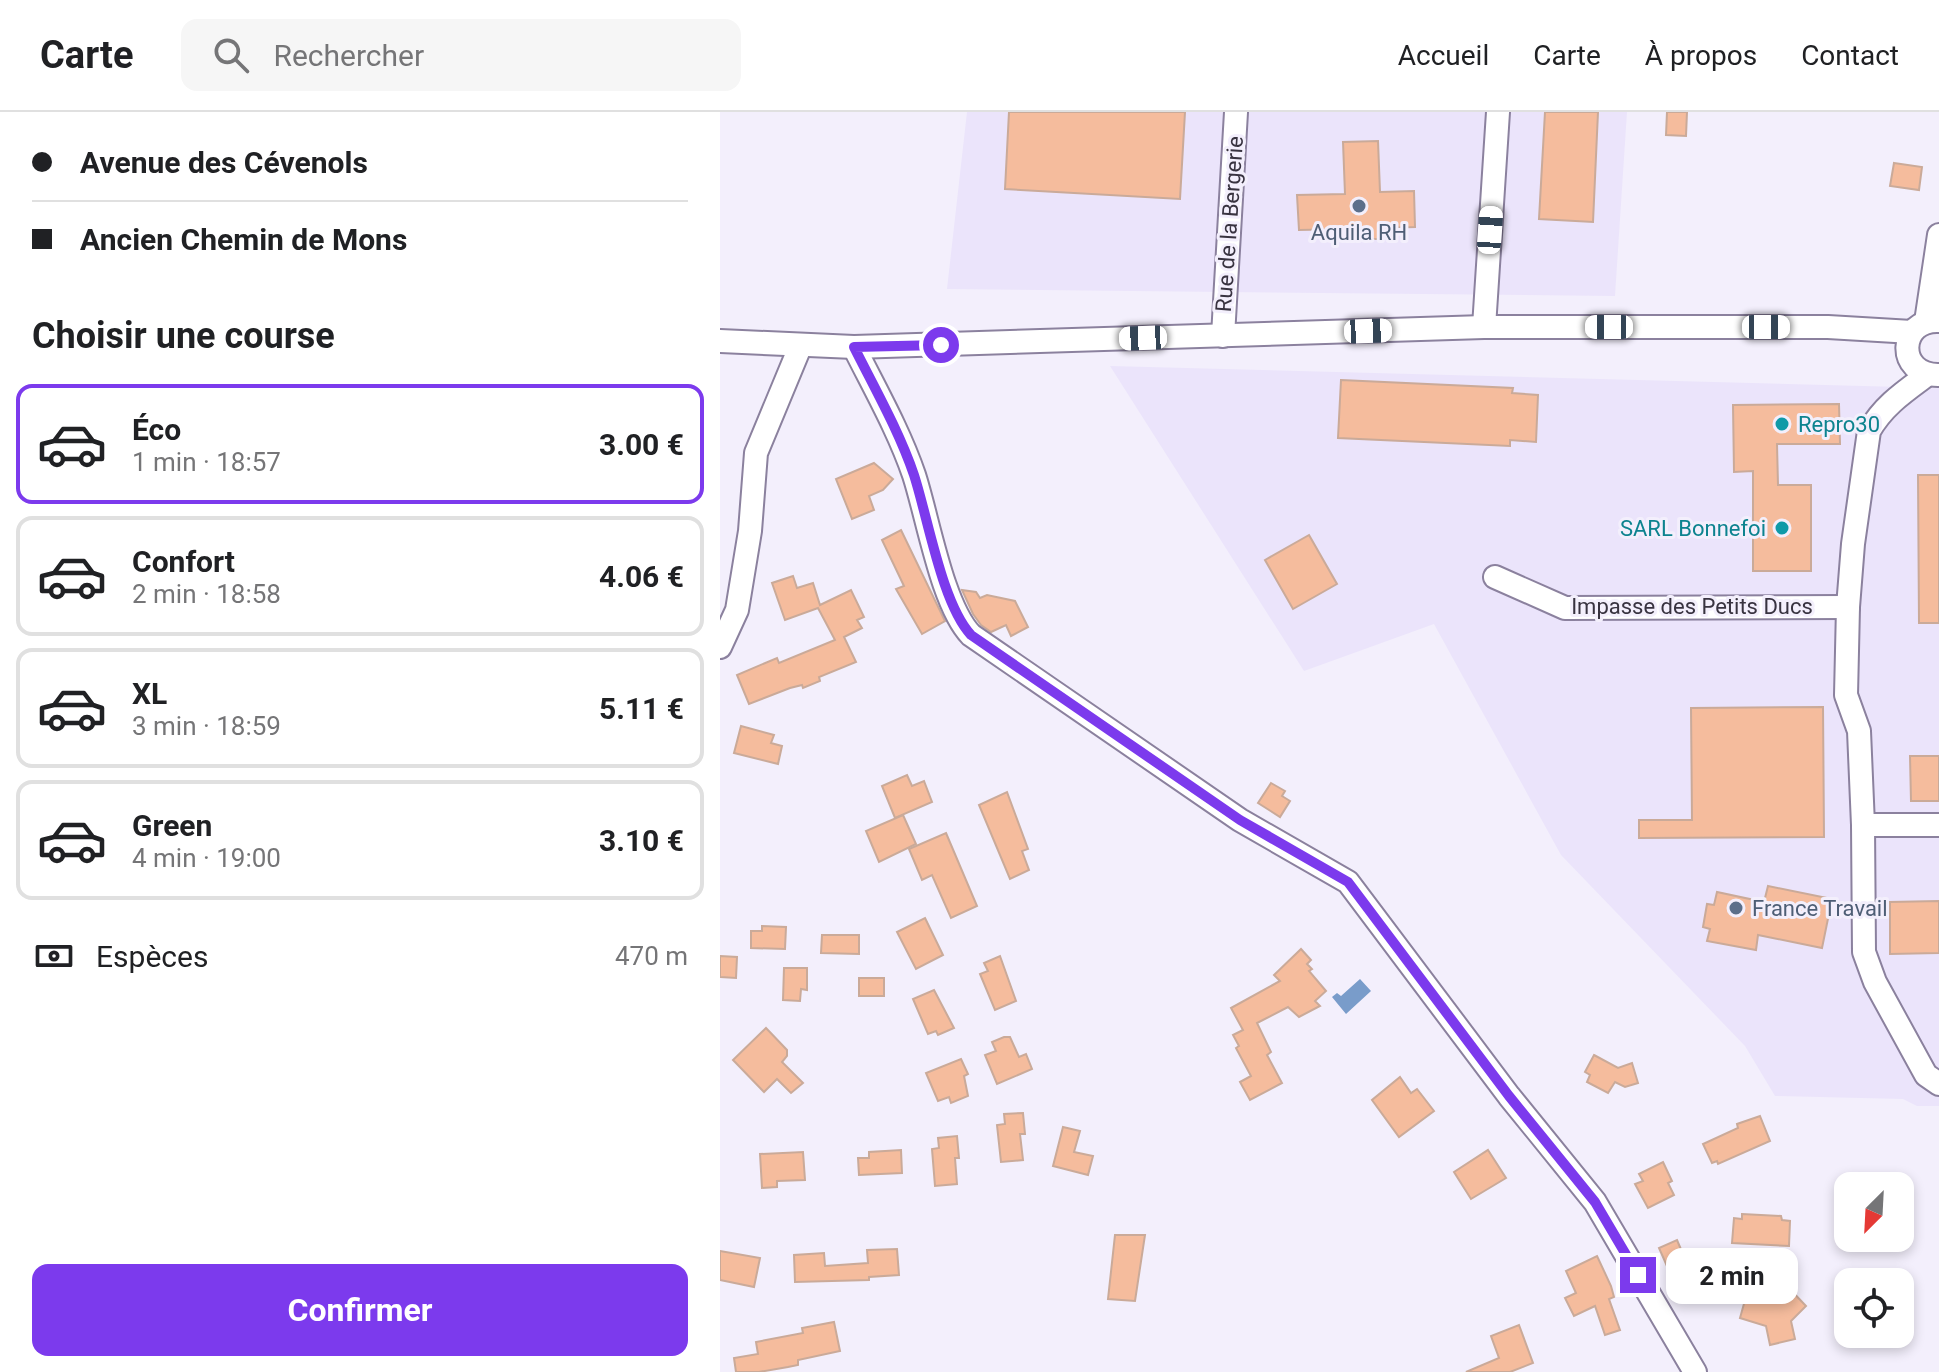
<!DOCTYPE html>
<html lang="fr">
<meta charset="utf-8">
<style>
:root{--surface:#fff;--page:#f6f6f6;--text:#202124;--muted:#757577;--line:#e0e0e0;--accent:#7c3aed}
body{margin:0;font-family:Roboto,sans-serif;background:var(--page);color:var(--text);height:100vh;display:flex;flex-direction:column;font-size:30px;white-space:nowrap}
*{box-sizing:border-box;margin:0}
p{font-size:26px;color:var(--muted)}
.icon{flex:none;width:44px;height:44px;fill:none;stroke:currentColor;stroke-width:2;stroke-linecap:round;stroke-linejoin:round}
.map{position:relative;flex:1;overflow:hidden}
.panel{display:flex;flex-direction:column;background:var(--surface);width:720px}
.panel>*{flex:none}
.hud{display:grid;align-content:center;height:176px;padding:0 32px;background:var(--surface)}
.needle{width:52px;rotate:204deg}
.controls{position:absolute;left:1114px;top:1060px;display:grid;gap:16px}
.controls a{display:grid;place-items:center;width:80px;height:80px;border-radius:16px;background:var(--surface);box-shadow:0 4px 12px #0003;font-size:40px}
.end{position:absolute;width:36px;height:36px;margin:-18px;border:10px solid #7c3aed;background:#fff;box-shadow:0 0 0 4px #fff}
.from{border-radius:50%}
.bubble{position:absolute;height:56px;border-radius:16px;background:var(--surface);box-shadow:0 4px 12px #0003;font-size:26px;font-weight:700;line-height:56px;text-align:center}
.car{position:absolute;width:24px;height:48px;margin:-24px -12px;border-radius:10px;box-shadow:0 0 6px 2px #0007;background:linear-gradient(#fff 24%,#345 0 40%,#fff 0 76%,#345 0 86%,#fff 0)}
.hud b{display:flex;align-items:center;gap:28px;height:76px;font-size:30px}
.hud b+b{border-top:2px solid var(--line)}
.hud i{width:20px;height:20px;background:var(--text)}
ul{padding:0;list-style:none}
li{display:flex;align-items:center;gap:24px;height:120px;margin:0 16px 12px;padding:0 16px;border:4px solid var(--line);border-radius:16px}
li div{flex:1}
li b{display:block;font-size:30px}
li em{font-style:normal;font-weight:700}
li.on{border-color:var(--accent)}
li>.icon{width:72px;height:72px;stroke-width:1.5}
h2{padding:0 32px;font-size:36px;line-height:96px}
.pay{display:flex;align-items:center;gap:20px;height:88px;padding:0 32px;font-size:30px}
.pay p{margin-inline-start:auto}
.cta{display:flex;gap:16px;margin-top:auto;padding:16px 32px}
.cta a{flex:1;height:92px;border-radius:16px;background:var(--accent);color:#fff;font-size:32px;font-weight:700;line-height:92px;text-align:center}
header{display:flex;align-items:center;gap:48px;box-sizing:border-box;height:112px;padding:0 40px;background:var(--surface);border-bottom:2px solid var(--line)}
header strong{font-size:38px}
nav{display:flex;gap:44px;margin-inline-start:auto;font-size:28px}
.search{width:560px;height:72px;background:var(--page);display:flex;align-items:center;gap:20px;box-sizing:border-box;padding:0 28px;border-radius:16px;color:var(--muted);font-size:30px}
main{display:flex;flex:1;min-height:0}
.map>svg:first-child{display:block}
.built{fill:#ebe4fb}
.water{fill:#799cca}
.building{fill:#f5bc9d;stroke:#caaa99;stroke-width:2}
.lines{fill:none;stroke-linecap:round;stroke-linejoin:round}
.street-casing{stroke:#8b819e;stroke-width:26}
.street{stroke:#fff;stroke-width:22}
.route{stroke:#7c3aed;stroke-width:10}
.service-dot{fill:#5c6f8a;stroke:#f3effc;stroke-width:3}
.culture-dot{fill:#0f9aa8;stroke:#f3effc;stroke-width:3}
.labels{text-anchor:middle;stroke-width:6;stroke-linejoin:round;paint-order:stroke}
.street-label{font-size:22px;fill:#383340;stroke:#f3effc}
.service-label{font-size:22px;fill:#4e5e75;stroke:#f3effc}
.culture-label{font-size:22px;fill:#0d838f;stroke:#f3effc;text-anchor:start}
</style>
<header>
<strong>Carte</strong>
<div class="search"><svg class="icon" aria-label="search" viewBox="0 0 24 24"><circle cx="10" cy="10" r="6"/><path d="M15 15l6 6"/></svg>Rechercher</div>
<nav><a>Accueil</a><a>Carte</a><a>À propos</a><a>Contact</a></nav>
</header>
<main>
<section class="panel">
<div class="hud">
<b><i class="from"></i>Avenue des Cévenols</b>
<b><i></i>Ancien Chemin de Mons</b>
</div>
<h2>Choisir une course</h2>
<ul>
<li class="on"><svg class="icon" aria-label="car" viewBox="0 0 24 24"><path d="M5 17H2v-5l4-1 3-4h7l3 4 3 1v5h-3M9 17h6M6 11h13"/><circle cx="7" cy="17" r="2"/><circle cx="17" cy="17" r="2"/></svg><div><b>Éco</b><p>1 min · 18:57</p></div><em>3.00 €</em></li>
<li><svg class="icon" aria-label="car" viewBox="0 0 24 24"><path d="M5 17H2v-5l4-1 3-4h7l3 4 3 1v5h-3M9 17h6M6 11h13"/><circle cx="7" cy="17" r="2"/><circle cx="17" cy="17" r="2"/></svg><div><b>Confort</b><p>2 min · 18:58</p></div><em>4.06 €</em></li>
<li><svg class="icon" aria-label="car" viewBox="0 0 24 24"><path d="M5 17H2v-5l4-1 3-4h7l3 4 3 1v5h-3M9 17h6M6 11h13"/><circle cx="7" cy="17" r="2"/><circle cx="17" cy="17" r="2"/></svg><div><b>XL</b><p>3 min · 18:59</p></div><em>5.11 €</em></li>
<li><svg class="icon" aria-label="car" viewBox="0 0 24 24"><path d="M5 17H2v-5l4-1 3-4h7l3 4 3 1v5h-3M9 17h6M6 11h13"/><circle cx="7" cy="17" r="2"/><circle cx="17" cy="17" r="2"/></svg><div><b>Green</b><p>4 min · 19:00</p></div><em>3.10 €</em></li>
</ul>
<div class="pay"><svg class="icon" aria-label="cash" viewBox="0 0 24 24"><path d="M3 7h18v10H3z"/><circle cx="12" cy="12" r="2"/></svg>Espèces<p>470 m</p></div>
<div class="cta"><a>Confirmer</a></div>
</section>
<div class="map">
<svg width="1219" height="1260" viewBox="0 0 1219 1260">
<rect width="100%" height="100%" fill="#f3effc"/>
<!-- built -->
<g class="built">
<polygon points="247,0 907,0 895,184 227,177"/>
<polygon points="390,254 1219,276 1219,994 1197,994 1183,987 1055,984 1025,934 841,743 714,512 584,559"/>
</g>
<!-- water -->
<polygon class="water" points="640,867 651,879 626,902 612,885 617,881 621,884"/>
<!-- building -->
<g class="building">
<polygon points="289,0 465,0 460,87 285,77"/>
<polygon points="825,0 878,0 873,110 819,107"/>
<polygon points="947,0 967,0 966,24 946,23"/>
<polygon points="658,29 660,80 694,79 695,115 659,116 660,127 628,127 628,117 579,118 577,83 625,82 623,30"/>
<polygon points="1174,51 1202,55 1199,78 1170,74"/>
<polygon points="621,268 793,276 792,281 818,283 816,330 790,328 790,334 618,326"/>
<polygon points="1119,292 1120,332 1057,332 1058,373 1091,373 1091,459 1033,459 1033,359 1014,360 1013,293"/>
<polygon points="154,351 173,367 163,378 149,384 154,398 132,407 116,367"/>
<polygon points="1198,363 1219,363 1219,511 1199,511"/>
<polygon points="181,418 225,509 202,522 176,477 184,474 162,428"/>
<polygon points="589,423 617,472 573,497 545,448"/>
<polygon points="73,464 77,476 93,471 100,493 131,478 144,505 137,508 142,516 124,525 136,550 99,565 100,569 83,576 82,573 70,576 29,592 17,563 57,546 59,551 115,528 98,496 65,508 52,471"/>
<polygon points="242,478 256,480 260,486 267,483 295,489 308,515 291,524 286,513 271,520 261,513 253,502"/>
<polygon points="1103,595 1104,725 919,726 919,708 972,708 971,596"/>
<polygon points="21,614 54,623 51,631 62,634 58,652 14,641"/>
<polygon points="1190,644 1219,644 1219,689 1191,689"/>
<polygon points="187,663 192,674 204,669 212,690 175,706 162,674"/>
<polygon points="551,671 565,679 562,684 570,689 560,705 538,691"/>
<polygon points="287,680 308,737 302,739 309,758 290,767 259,693"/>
<polygon points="183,703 196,732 159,750 146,719"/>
<polygon points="226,721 257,794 231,806 212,763 202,768 189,737"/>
<polygon points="1048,774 1112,787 1102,836 1038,823 1036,838 987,829 990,817 983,815 987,792 994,793 997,780 1044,790"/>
<polygon points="1219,789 1219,841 1170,842 1170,790"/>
<polygon points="205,806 223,843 196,857 177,820"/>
<polygon points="42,814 66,815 65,837 31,836 31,819 42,819"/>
<polygon points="102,823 139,823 139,842 101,841"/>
<polygon points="581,837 591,848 587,852 592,857 589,859 606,879 595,889 600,894 579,905 568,895 537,911 551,940 547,943 562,971 530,988 520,970 531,964 516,936 519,934 513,923 523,918 511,896 560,869 554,863"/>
<polygon points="0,844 17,845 16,866 0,865"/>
<polygon points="280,844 296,889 275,898 260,862 268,859 264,851"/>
<polygon points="64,856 87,856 87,878 81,877 80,889 63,888"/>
<rect x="139" y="866" width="25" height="18"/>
<polygon points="214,878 234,916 218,923 216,919 208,922 193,887"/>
<polygon points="46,916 67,938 67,944 62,950 83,971 71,981 57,967 44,980 13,948"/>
<polygon points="284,925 290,925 299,945 306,942 312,957 277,972 265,943 276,939 272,930"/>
<polygon points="874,943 898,956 912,951 918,971 905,975 895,970 888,981 867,970 870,963 865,960"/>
<polygon points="241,947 248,962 244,964 248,984 231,991 229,985 218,989 206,961"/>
<polygon points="680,965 691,981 697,977 714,999 679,1025 652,988"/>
<polygon points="303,1001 305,1022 300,1022 303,1048 281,1050 277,1013 285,1012 284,1002"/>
<polygon points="1040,1004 1050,1029 998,1052 997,1049 992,1051 983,1032 1018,1016 1017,1012"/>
<polygon points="343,1015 360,1019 354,1040 373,1044 368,1063 333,1054"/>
<polygon points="237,1024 239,1046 235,1046 237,1072 215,1074 212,1037 219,1036 218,1026"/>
<polygon points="181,1038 182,1061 139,1063 138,1046 149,1046 149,1040"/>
<polygon points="768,1038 786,1066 751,1087 734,1060"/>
<polygon points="83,1040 85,1068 57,1069 57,1075 42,1076 40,1042"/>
<polygon points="943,1050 952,1069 948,1071 954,1083 928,1096 915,1072 923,1069 919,1062"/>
<polygon points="1022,1102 1061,1104 1062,1108 1070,1109 1069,1134 1012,1131 1014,1106 1022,1107"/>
<polygon points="395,1123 425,1123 415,1189 388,1187"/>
<polygon points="957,1128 968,1154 950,1161 939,1136"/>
<polygon points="177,1137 179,1163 149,1165 149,1168 75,1170 74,1143 104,1141 105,1154 148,1151 147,1138"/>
<polygon points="0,1139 40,1146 34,1175 0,1168"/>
<polygon points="877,1144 891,1174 894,1185 889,1187 900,1218 885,1223 875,1194 854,1204 845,1186 856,1181 846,1159"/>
<polygon points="1068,1175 1086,1194 1071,1209 1075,1227 1050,1233 1046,1214 1020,1206 1027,1181 1054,1189"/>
<polygon points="114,1210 120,1239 78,1248 78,1253 68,1255 39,1260 16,1260 14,1246 38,1242 36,1230 83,1221 82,1216"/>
<polygon points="799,1213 813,1251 790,1260 746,1260 779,1246 771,1224"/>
</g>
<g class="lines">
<defs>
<g id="street">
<polyline points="1206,210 1219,123"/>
<polyline points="764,215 778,0"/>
<polyline points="503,224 516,0"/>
<polyline points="0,229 134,235 764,215 1108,215 1192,220"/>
<path d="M134,235C155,277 179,319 194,363C208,406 222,493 251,523L520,708L628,770L789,984L875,1090L975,1260"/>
<path d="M1207,263C1184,280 1163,294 1149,319L1133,432L1128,495L1126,583L1139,619L1143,713L1144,840L1155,870L1206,963L1219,972"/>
<path d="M1218,263C1176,263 1178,207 1219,209"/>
<polyline points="775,465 845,496 1128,495"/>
<polyline points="0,535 17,498 30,419 36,341 80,235"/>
<polyline points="1143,713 1219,713"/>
</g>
</defs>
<!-- street casing -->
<use href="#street" class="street-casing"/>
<!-- street -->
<use href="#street" class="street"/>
</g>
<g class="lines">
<!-- route -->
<path class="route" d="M221,233L134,235C155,277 179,319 194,363C208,406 222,492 251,523L520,708L628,770L789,984L875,1090L918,1163"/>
</g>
<!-- markers -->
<g class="service-dot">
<circle cx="639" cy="94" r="8"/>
<circle cx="1016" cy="796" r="8"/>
</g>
<g class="culture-dot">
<circle cx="1062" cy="312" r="8"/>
<circle cx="1062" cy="416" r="8"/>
</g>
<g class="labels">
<!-- street labels -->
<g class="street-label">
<text transform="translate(509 112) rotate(-86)" y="8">Rue de la Bergerie</text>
<text x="972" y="502">Impasse des Petits Ducs</text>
</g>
<!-- service labels -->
<g class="service-label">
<text x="639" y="128">Aquila RH</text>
<text x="1032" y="804" text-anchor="start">France Travail</text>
</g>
<!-- culture labels -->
<g class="culture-label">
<text x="1078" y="320">Repro30</text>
<text x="1046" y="424" text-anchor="end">SARL Bonnefoi</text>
</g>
</g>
</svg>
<div class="controls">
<a><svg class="needle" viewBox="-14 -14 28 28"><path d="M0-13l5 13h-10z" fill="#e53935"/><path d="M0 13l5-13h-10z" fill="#757577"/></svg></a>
<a><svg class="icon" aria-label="locate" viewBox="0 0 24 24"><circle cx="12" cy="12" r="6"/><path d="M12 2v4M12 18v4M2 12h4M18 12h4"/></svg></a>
</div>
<i class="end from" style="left:221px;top:233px"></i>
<i class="end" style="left:918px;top:1163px"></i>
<div class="bubble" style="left:946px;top:1136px;width:132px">2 min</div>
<i class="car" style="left:770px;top:118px;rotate:4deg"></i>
<i class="car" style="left:889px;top:215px;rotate:270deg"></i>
<i class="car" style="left:1046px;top:215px;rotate:90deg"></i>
<i class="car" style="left:648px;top:219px;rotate:88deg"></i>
<i class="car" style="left:423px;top:226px;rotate:268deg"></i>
</div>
</main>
